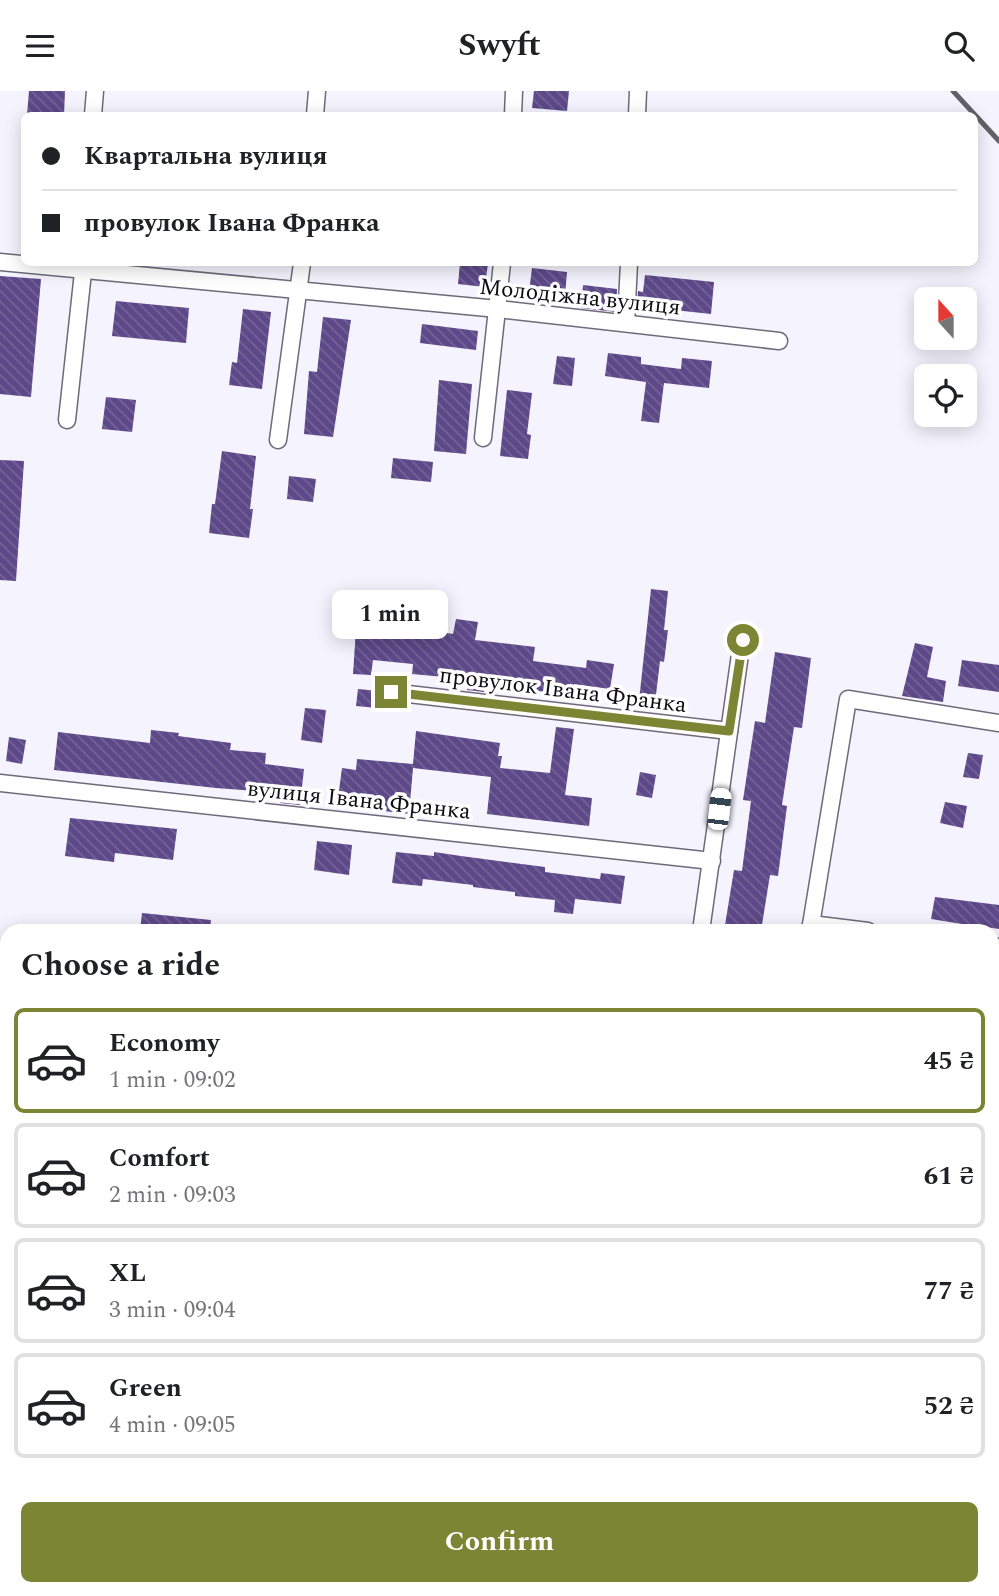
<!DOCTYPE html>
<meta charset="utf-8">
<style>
:root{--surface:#fff;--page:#f2f2f2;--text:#202124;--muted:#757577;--line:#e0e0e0;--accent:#7a8634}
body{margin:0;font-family:Spectral,serif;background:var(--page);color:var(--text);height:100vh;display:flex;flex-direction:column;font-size:26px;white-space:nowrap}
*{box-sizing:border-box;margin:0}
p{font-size:23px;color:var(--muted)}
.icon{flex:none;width:38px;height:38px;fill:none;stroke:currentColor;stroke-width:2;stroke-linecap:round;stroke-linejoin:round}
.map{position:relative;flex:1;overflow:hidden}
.panel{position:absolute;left:0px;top:833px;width:999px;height:672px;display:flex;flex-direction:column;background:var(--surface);border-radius:21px 21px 0 0;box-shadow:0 4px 18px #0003}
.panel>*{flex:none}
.guide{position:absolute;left:21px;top:21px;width:957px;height:154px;border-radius:10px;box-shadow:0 4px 18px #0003;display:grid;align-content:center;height:154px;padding:0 21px;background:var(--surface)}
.needle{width:46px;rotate:339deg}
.controls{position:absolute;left:914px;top:196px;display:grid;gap:14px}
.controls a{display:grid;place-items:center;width:63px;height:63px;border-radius:10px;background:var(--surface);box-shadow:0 4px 18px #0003;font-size:35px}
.end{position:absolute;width:32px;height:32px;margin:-16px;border:9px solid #7a8634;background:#fff;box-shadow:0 0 0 4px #fff}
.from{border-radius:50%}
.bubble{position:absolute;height:49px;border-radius:10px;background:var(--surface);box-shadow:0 4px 18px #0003;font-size:23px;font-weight:700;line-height:49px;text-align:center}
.car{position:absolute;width:21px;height:42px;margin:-21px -10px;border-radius:9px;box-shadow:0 0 5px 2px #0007;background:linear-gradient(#fff 24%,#345 0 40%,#fff 0 76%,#345 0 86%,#fff 0)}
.guide b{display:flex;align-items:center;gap:24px;height:66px;font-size:26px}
.guide b+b{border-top:2px solid var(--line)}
.guide i{width:18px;height:18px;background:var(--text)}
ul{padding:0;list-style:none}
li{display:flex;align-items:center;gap:21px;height:105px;margin:0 14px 10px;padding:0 7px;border:4px solid var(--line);border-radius:10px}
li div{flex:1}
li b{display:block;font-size:26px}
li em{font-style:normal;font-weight:700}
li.selected{border-color:var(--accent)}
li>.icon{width:63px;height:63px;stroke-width:1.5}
h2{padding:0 21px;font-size:32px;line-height:84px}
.action{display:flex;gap:14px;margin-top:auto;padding:14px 21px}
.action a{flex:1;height:80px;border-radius:10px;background:var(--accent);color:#fff;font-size:28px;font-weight:700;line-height:80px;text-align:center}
header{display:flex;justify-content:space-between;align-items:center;height:91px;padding:0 21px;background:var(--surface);font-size:32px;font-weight:700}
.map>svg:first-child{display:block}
.building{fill:url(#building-back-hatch)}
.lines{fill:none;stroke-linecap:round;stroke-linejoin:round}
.minor-casing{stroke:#6e6a79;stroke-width:19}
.tertiary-casing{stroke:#6e6a79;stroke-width:24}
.minor{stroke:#fff;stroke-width:16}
.tertiary{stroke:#fff;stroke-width:21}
.rail{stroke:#636168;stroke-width:5}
.route{stroke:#7a8634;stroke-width:9}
.labels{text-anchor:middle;stroke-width:7;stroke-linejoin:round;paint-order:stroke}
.street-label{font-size:23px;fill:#0e0c11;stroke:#fff}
</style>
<header><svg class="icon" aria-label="menu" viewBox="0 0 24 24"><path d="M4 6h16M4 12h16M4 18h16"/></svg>Swyft<svg class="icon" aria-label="search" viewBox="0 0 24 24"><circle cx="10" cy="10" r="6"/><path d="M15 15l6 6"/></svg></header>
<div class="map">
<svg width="999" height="1505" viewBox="0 0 999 1505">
<defs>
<pattern id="building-back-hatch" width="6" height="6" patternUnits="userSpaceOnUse" patternTransform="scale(1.75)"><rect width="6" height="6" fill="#5d4889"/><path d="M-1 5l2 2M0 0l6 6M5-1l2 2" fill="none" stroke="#746495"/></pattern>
</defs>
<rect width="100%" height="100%" fill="#f5f3fd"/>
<!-- building -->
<g class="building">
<polygon points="29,0 65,0 64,24 27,24"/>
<polygon points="534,0 569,0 567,20 532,17"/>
<polygon points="460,172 488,172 485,196 458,193"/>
<polygon points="532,177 567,181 565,205 529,201"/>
<polygon points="645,184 714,191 711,223 637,215 638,200 643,201"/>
<polygon points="0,185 41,188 31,306 0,303"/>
<polygon points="583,194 617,198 616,221 581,217"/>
<polygon points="116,210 189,217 186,252 112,245"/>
<polygon points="243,218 271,221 262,298 229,294 232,271 237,272"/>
<polygon points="323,226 351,229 333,346 304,343 309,280 317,281"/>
<polygon points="422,233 478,240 476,259 420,252"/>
<polygon points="608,262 641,266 641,273 681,278 682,267 712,270 709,297 664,292 659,332 641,330 646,291 605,285"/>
<polygon points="557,265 575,267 572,295 553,293"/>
<polygon points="439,289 472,293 466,363 434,360"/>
<polygon points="507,299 532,302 527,343 531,344 528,368 500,365"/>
<polygon points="106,306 136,309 132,341 102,338"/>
<polygon points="222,360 256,365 250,418 253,418 249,447 209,442 212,413 215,413"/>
<polygon points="393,367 433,371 431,391 391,387"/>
<polygon points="0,369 24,370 16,490 0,489"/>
<polygon points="289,385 316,388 313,411 287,408"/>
<polygon points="651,498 668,500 664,539 668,539 664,571 660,570 655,612 639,610"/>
<polygon points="456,528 478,531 475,549 535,556 533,570 586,577 587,569 614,573 610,598 574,593 573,605 485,592 484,601 467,599 468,591 456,590 456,587 412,583 413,573 373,569 371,584 353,583 356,538 406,544 407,535 453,543"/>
<polygon points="915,552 933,556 927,586 946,590 943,611 902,605"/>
<polygon points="775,561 811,567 802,637 794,636 782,714 787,715 778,785 770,784 761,840 724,840 734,779 742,780 751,710 743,709 755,630 765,632"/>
<polygon points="962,569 999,574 999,601 958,595"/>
<polygon points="358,598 379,600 377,617 356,615"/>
<polygon points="305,617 326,619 322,652 301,649"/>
<polygon points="556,636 574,638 565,704 592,707 589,735 487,723 491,686 413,677 409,723 384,720 385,713 338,707 342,677 356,679 357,668 413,673 416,640 500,652 498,665 502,665 500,677 550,682"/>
<polygon points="151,639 179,642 178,645 231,652 230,659 266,662 265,673 304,678 300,714 280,712 281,702 216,697 54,679 58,641 150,652"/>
<polygon points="9,646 26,649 22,673 6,670"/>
<polygon points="968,662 983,664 979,688 963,686"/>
<polygon points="640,681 656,684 652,707 636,704"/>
<polygon points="945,711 967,715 963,737 940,732"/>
<polygon points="70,727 177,738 173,769 115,762 114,771 65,765"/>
<polygon points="317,750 352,754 349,784 314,779"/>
<polygon points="396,761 434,765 434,761 461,765 545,776 545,781 600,788 601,782 625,785 621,813 575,808 573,823 554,821 555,809 515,805 515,801 473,796 473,794 423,788 422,795 392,792"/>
<polygon points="935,806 999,814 999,838 978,835 977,840 961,840 962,833 931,828"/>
<polygon points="142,822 211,829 210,840 140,840"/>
</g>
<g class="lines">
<defs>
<g id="minor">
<polyline points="93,24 95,0"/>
<polyline points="315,24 317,0"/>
<polyline points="513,24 514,0"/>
<polyline points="637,24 638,0"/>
<polyline points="0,171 498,218 779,250"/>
<polyline points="626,232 629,172"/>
<polyline points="67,329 84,172"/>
<polyline points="483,347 502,172"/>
<polyline points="278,349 302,172"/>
<polyline points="391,601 729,640"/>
<polyline points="0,692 712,770"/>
<polyline points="811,833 868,840"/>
<polyline points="701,840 742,549"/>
<polyline points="810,840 848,608 999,632"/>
<polyline points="992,855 999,856"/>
<polyline points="992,1041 999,1034"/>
<polyline points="992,1151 999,1157"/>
<polyline points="817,1505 820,1498"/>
</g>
<g id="tertiary">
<polyline points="0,965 7,965"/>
<polyline points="992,1498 999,1504"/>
</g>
</defs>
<!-- minor casing -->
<use href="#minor" class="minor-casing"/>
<!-- tertiary casing -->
<use href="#tertiary" class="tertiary-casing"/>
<!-- minor -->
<use href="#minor" class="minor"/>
<!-- tertiary -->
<use href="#tertiary" class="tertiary"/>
<!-- rail -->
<polyline class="rail" points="953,0 999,50"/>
</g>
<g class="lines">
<!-- route -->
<polyline class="route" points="391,601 729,640 743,549"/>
</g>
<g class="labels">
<!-- street labels -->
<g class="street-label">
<text transform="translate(580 205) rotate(6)" y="8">Молодіжна вулиця</text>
<text transform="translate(563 598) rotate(7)" y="8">провулок Івана Франка</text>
<text transform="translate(359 708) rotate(6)" y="8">вулиця Івана Франка</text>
</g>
</g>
</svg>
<div class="controls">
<a><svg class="needle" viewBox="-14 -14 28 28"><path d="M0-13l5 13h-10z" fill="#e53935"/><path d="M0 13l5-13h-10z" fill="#757577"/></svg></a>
<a><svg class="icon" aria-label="locate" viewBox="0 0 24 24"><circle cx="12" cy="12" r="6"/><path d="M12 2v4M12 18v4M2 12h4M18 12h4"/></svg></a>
</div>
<i class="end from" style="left:743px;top:549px"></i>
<i class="end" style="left:391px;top:601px"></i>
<div class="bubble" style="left:332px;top:499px;width:116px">1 min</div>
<i class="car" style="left:719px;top:718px;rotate:7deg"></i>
<div class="guide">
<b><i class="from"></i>Квартальна вулиця</b>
<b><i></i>провулок Івана Франка</b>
</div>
<section class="panel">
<h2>Choose a ride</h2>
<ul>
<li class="selected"><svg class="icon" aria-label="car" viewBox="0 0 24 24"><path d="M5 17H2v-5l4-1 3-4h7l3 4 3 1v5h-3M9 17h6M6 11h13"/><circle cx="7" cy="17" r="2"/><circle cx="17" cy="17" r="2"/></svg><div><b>Economy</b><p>1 min · 09:02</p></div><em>45 ₴</em></li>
<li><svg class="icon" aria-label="car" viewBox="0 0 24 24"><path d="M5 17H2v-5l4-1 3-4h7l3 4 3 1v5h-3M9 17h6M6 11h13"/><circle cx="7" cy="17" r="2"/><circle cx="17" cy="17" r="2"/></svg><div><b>Comfort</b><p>2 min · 09:03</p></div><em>61 ₴</em></li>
<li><svg class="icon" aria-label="car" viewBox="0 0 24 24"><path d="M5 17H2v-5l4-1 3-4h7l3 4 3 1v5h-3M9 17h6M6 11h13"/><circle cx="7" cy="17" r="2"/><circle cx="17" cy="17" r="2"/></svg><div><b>XL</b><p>3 min · 09:04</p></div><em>77 ₴</em></li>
<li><svg class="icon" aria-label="car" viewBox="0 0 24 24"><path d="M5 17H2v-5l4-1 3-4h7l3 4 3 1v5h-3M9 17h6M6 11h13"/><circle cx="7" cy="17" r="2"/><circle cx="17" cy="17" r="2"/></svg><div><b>Green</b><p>4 min · 09:05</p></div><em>52 ₴</em></li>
</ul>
<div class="action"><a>Confirm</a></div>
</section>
</div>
